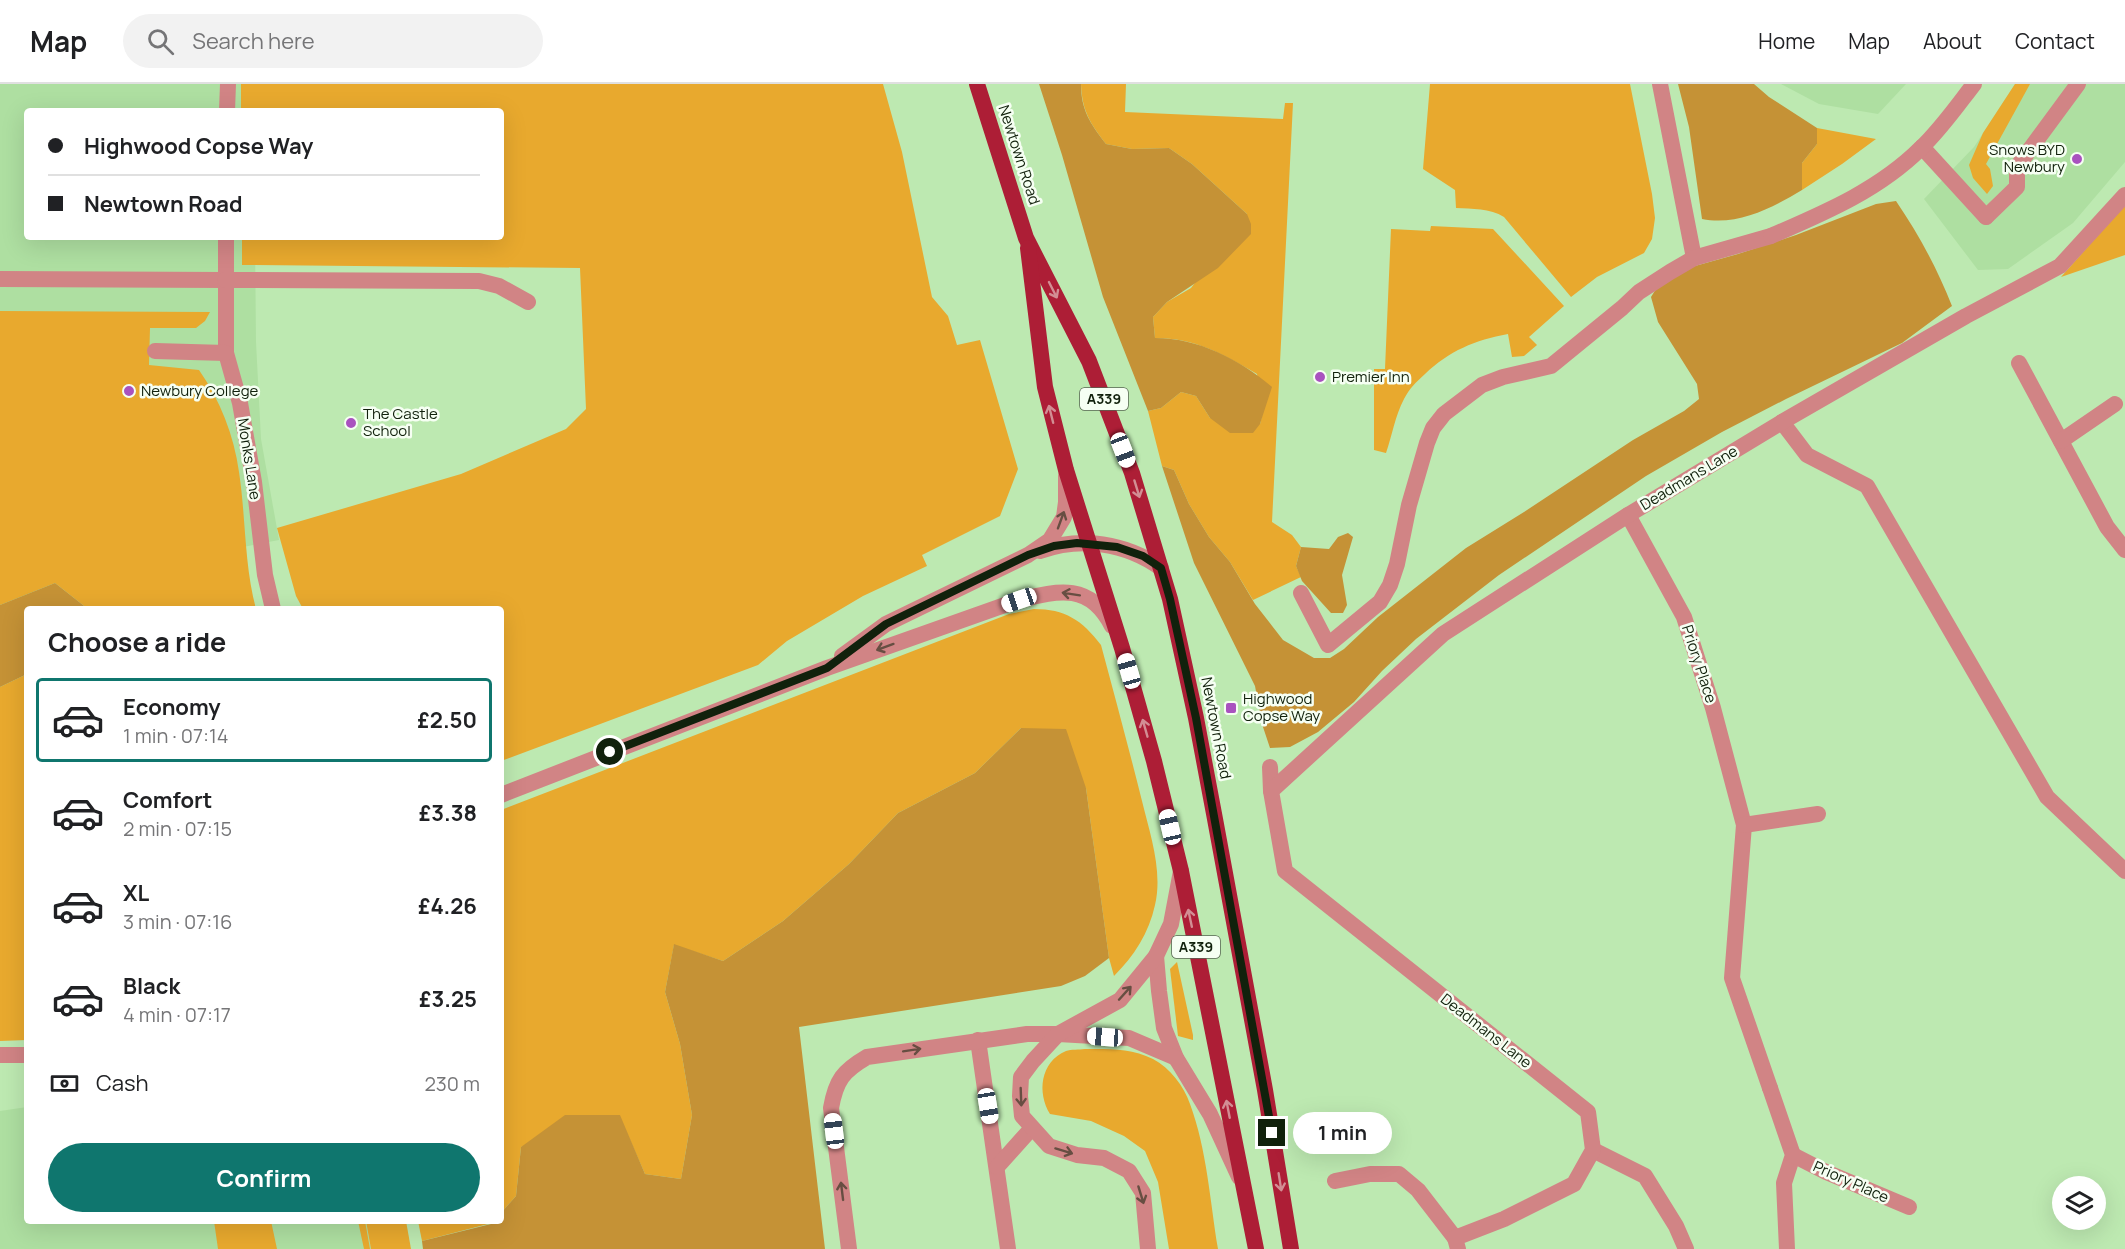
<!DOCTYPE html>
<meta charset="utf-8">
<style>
:root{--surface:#fff;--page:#f2f2f2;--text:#202124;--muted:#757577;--line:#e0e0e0;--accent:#0f766e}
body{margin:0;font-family:Manrope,sans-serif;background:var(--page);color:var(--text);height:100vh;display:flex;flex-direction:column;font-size:22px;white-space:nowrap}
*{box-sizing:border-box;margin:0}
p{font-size:20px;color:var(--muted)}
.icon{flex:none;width:33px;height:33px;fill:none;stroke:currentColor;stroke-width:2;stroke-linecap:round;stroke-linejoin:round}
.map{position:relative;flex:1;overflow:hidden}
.panel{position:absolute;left:24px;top:522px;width:480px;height:618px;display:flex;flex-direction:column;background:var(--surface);border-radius:6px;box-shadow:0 6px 24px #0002}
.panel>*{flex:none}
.top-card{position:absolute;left:24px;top:24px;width:480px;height:132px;border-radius:6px;box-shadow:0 6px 24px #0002;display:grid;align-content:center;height:132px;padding:0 24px;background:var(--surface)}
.tools{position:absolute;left:2052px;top:1092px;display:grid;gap:12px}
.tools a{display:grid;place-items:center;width:54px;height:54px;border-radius:50%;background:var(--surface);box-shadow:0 6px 24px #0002;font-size:30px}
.end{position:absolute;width:27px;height:27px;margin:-14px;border:8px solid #11210c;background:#fff;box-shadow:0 0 0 3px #fff}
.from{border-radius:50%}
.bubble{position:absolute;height:42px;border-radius:21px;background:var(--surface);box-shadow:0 6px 24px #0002;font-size:20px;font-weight:700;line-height:42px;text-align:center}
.car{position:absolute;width:18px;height:36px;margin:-18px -9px;border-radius:8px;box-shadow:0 0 4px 2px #0007;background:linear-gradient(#fff 24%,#345 0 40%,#fff 0 76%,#345 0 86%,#fff 0)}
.top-card b{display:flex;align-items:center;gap:21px;height:57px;font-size:22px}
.top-card b+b{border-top:2px solid var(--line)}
.top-card i{width:15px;height:15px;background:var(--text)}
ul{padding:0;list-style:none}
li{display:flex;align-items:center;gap:18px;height:84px;margin:0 12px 9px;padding:0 12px;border:3px solid transparent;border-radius:6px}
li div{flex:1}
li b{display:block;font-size:22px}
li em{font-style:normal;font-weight:700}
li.selected{border-color:var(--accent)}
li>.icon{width:54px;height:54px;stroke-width:1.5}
h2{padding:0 24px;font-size:27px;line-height:72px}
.pay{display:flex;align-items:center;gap:15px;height:66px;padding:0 24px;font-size:22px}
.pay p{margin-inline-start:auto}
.button{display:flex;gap:12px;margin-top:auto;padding:12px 24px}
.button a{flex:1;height:69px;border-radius:36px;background:var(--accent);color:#fff;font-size:24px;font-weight:700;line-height:69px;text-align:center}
header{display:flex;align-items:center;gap:36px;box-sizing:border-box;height:84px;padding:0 30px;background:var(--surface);border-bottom:2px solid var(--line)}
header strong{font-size:28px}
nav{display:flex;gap:33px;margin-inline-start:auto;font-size:21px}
.search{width:420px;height:54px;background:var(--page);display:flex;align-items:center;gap:15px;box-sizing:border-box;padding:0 21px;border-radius:33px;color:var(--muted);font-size:22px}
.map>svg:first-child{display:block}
.built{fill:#aedfa1}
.green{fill:#e8a92e}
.forest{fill:#c59236}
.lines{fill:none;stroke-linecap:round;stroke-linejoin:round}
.service{stroke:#d18485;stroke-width:16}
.minor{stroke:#d18485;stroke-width:16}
.trunk{stroke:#ad1e36;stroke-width:16}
.oneway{stroke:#d28e94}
.oneway2{stroke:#674e42}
.route{stroke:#11210c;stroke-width:8}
.poi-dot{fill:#a952bf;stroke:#f6fff3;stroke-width:2}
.labels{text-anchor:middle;stroke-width:5;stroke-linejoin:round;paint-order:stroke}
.shield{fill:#f6fff3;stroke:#566451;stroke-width:1.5}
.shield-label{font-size:14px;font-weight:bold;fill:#11210c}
.poi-label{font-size:15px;fill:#11210c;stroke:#f6fff3;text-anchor:start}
.street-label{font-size:15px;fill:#11210c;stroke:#f6fff3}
</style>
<header>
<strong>Map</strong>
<div class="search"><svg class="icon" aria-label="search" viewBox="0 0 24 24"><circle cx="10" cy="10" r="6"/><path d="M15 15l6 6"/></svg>Search here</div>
<nav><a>Home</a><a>Map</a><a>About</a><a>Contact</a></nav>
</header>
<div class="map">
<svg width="2125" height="1165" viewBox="0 0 2125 1165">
<rect width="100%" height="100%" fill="#bde9b1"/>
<!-- built -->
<g class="built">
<polygon points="0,0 255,0 255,27 27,27 27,153 255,153 256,258 261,355 279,456 55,499 0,521"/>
<polygon points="1781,0 1906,0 1878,30 1819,20"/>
<polygon points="2015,0 2125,0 2125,78 2073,139 2008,185 1978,186 1924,115 1974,63"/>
<polygon points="27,1023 27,1137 366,1137 371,1165 0,1165 0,1027"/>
</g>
<!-- green -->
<g class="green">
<polygon points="241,0 883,0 902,68 932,213 948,232 957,261 980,256 1018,385 1000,432 922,471 927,482 863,512 787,557 758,581 501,677 501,525 303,525 296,512 277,444 461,390 566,345 586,325 580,184 242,181 242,153 501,153 501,27 241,27"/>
<path d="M1081,0H1126L1125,28L1283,35L1285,19H1293L1272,438L1292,451L1301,463L1296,482L1301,493L1253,516L1230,478L1209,453L1189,420L1174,386L1162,382L1148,327L1161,324L1181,308L1196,312L1210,334L1260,340L1263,328L1257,290C1223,270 1195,254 1155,254L1153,233L1167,218L1191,204L1247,130L1192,80L1169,64L1132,65L1106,60C1090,39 1082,27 1081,0Z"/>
<path d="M1430,0H1630L1652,110L1655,134L1652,155L1644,169L1597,193L1571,213L1504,133C1490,124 1472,125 1456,124L1455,106L1423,85Z"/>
<polygon points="2015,0 2030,0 1986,80 1990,85 1993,102 1987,110 1973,94 1969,81 1983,49"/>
<polygon points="1817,44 1876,55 1842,80 1802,106 1802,79 1817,60"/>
<polygon points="2125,121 2125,171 2061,193"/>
<path d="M1431,142L1493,145L1564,222L1529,253L1537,261L1524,272L1512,273L1508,250C1475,256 1449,267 1425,290C1416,298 1409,305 1404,315C1395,332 1392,352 1386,369L1374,366V285H1385L1391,145L1430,147Z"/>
<path d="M0,227L210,228L205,237L196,244H150L149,281L199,286C220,316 234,351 239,388C246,434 244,480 256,525H88L55,499L0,521Z"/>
<path d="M1034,525C1065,525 1082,536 1101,561C1115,613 1129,665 1142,717C1150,750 1163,787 1155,821C1149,849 1134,872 1114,892L1109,874L1086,704L1021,644L975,689L898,729L849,780L783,837L723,877L674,861L665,908L680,960L692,1031L681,1095L645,1090L619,1031L521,1063L516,1112L501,1129V726L1009,530Z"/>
<polygon points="27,590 27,956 0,957 0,603"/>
<polygon points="1177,878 1193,951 1193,956 1178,952 1170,885"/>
<path d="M1085,965C1109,965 1131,964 1153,975C1170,984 1184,1002 1190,1020C1207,1066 1210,1117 1218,1165H1169L1158,1098L1145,1067L1124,1052L1091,1037L1050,1030C1037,1009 1040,978 1066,967C1071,965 1079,966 1085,965Z"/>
<polygon points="214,1137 271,1137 277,1165 218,1165"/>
<polygon points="358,1137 365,1137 370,1165 364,1165"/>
<polygon points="366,1137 406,1137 411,1165 371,1165"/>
<polygon points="418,1137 494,1137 492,1139 422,1157"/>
</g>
<!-- forest -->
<g class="forest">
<path d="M1039,0H1081C1081,26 1090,39 1106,60L1132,65L1169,64L1192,80L1247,130L1251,140V150L1218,184L1167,218L1153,233L1155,254C1198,254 1239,275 1272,303L1260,340L1253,349H1230L1210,334L1196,312L1181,308L1161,324L1148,327L1103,213L1062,71Z"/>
<path d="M1678,0H1754L1769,13L1817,44V60L1802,79V106C1772,124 1738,142 1702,135L1689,43Z"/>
<path d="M1896,117C1919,151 1937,184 1952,222L1902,259L1786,315L1722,348L1646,392L1499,491L1416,555L1382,587L1354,618L1318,648L1290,663L1270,664L1262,640L1255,602L1194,479L1162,382L1174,386L1189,420L1209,453L1230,478L1255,520L1283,556L1314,574H1330L1344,565L1378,533L1466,464L1524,428L1633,356L1684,327L1699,315L1697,300L1658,238L1651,213L1661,197L1695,182L1738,170L1796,151L1876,120Z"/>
<polygon points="1348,449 1353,453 1342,491 1347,521 1343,529 1331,529 1302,497 1296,482 1301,463 1329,465 1338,453"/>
<polygon points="55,499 88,525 27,525 27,590 0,603 0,521"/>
<polygon points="1021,644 1066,645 1086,704 1109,874 1085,892 1061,902 799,943 825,1165 423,1165 422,1157 491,1140 494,1137 501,1137 501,1129 516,1112 521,1063 565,1031 620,1031 645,1090 681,1095 692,1031 680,960 665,908 674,860 723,877 783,837 849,780 898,729 975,689"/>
</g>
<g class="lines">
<!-- service -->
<g class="service">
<polyline points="1660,0 1694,174"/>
<polyline points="1986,133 2017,103 2017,83 2078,0"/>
<polyline points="0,195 225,196"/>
<polyline points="1301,509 1328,561 1380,518 1390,501 1397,480 1409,421 1427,359 1433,344 1444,330 1482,301 1503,293 1551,282 1622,224 1639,208 1670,188 1694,174 1771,152"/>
<polyline points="1156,872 1159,907 1164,944 1176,974 1210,1030 1239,1093"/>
<polyline points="978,956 1008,1165"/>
<polyline points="1770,1004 1793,1071 1784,1099 1787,1165"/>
<polyline points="1593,1066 1645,1092 1676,1142 1686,1165"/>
<polyline points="997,1083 1032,1044"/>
<path d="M849,1165L831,1024C836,996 843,987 867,973L1027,950H1058L1129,954L1176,974"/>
<polyline points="1148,1165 1143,1109 1129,1087 1104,1074 1077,1071 1049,1062 1022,1032 1020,1012 1021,993 1033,977 1058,950 1120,916 1156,872 1171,840 1181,787"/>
</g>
<!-- minor -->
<g class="minor">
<polyline points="227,27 228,0"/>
<polyline points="1922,63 1986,133"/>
<path d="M1771,152C1824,129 1879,106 1921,64C1941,45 1957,22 1974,0"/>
<polyline points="226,153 226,269 240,319 254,398 265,491 273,525"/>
<polyline points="225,196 479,197 499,202 528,218"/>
<polyline points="155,267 226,269"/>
<polyline points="2019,279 2107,443 2125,466"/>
<polyline points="1782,338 1807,371 1867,402 2047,713 2125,787"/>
<polyline points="2061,357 2115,320"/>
<polyline points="1628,431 1684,533 1713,624 1744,741 1732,894 1770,1004"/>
<path d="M1040,467C1081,452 1126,459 1161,484"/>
<polyline points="842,572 886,540 1028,471 1050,456 1064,433 1066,418 1066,392"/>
<polyline points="1270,683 1271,707"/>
<path d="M501,711L827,584L1019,516C1060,506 1090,499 1112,542"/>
<polyline points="1744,741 1818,730"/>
<polyline points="0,971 27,971"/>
<polyline points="1793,1071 1826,1088 1909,1123"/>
<polyline points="1335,1097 1370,1090 1399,1090 1418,1106 1455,1154"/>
<polyline points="1458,1165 1455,1154 1504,1135 1574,1100 1593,1066 1588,1028 1285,787 1271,707 1443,550 1628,431 1782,338 1966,232 2060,182 2125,111"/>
</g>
<!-- trunk -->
<g class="trunk">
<polyline points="977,0 1026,154 1089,277 1132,389 1170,515 1196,634 1215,735 1265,1006 1291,1165"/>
<polyline points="1028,164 1045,303 1066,386 1122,564 1154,677 1181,787 1256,1165"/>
</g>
</g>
<!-- one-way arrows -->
<defs><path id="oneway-shaft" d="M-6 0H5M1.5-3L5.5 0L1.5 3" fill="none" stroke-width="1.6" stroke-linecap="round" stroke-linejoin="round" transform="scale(1.5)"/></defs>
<g class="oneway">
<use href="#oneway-shaft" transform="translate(1053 206) rotate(63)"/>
<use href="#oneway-shaft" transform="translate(1051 330) rotate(-104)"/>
<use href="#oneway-shaft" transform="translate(1137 405) rotate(73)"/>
<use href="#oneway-shaft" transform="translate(1145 644) rotate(-106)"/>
<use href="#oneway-shaft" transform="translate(1190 834) rotate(-102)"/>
<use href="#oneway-shaft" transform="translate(1228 1025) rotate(-101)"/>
<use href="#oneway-shaft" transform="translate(1280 1098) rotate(81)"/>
</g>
<g class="oneway2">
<use href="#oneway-shaft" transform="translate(1061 436) rotate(-70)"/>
<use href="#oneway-shaft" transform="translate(1071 510) rotate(-171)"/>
<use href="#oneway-shaft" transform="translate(885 563) rotate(160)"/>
<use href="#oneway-shaft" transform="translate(1125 909) rotate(-48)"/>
<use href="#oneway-shaft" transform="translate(912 966) rotate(-9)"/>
<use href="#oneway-shaft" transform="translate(1021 1013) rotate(88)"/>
<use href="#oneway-shaft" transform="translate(1064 1067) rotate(17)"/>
<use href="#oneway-shaft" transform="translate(842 1107) rotate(-97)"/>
<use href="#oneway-shaft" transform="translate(1141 1111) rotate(73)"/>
</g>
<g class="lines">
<!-- route -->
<polyline class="route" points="610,668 827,584 886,540 1028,471 1054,462 1077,459 1117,463 1143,472 1161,484 1170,515 1196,634 1272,1049"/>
</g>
<!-- markers -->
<g class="poi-dot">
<circle cx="2077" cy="75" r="6"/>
<circle cx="1320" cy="293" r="6"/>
<circle cx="129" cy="307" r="6"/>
<circle cx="351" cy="339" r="6"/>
<rect x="1225" y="618" width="12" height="12" rx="3"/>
</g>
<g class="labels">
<!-- shield labels -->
<g class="shield">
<rect x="1080" y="304" width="48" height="22" rx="4.5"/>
<rect x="1172" y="852" width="48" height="22" rx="4.5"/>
</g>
<g class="shield-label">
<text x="1104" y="320">A339</text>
<text x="1196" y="868">A339</text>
</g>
<!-- poi labels -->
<g class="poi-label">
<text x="2065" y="71" text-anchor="end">Snows BYD<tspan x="2065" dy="17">Newbury</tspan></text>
<text x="1332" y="298">Premier Inn</text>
<text x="141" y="312">Newbury College</text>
<text x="363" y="335">The Castle<tspan x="363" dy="17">School</tspan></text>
<text x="1243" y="620">Highwood<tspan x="1243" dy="17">Copse Way</tspan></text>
</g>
<!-- street labels -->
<g class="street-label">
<text transform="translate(1019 71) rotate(72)" y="5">Newtown Road</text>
<text transform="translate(249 375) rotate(81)" y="5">Monks Lane</text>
<text transform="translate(1689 394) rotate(-31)" y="5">Deadmans Lane</text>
<text transform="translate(1699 580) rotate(72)" y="5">Priory Place</text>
<text transform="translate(1216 644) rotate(79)" y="5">Newtown Road</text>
<text transform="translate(1486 947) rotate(38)" y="5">Deadmans Lane</text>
<text transform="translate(1851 1098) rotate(24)" y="5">Priory Place</text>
</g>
</g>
</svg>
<div class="tools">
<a><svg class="icon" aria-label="layers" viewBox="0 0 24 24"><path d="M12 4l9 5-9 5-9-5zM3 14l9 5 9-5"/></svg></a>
</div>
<i class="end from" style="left:610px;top:668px"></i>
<i class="end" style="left:1272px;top:1049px"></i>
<div class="bubble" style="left:1293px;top:1028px;width:99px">1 min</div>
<i class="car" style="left:1123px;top:366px;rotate:159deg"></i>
<i class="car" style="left:1019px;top:516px;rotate:251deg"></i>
<i class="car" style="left:1129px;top:587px;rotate:344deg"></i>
<i class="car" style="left:1170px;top:743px;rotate:347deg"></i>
<i class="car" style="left:1105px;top:953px;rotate:274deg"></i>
<i class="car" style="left:988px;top:1022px;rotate:171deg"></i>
<i class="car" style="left:834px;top:1047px;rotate:353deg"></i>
<div class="top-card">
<b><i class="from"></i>Highwood Copse Way</b>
<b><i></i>Newtown Road</b>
</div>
<section class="panel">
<h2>Choose a ride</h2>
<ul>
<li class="selected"><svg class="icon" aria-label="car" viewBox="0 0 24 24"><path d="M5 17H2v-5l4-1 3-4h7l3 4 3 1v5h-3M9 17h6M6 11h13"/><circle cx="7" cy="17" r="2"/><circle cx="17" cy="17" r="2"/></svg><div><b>Economy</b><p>1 min · 07:14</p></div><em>£2.50</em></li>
<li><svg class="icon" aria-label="car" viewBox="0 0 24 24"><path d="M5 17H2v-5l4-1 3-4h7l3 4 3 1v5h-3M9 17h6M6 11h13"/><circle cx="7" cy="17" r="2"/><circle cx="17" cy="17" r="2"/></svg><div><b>Comfort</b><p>2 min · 07:15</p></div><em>£3.38</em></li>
<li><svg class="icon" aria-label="car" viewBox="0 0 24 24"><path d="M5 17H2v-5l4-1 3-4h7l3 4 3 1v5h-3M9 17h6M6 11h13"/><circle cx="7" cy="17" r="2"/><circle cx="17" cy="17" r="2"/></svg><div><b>XL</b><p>3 min · 07:16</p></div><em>£4.26</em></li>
<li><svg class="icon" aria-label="car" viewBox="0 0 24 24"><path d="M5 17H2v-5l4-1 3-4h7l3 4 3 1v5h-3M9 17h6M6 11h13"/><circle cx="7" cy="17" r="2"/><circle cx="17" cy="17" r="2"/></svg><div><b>Black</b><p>4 min · 07:17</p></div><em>£3.25</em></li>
</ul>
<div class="pay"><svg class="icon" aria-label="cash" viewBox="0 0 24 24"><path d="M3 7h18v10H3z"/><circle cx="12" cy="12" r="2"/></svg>Cash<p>230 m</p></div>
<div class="button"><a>Confirm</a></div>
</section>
</div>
